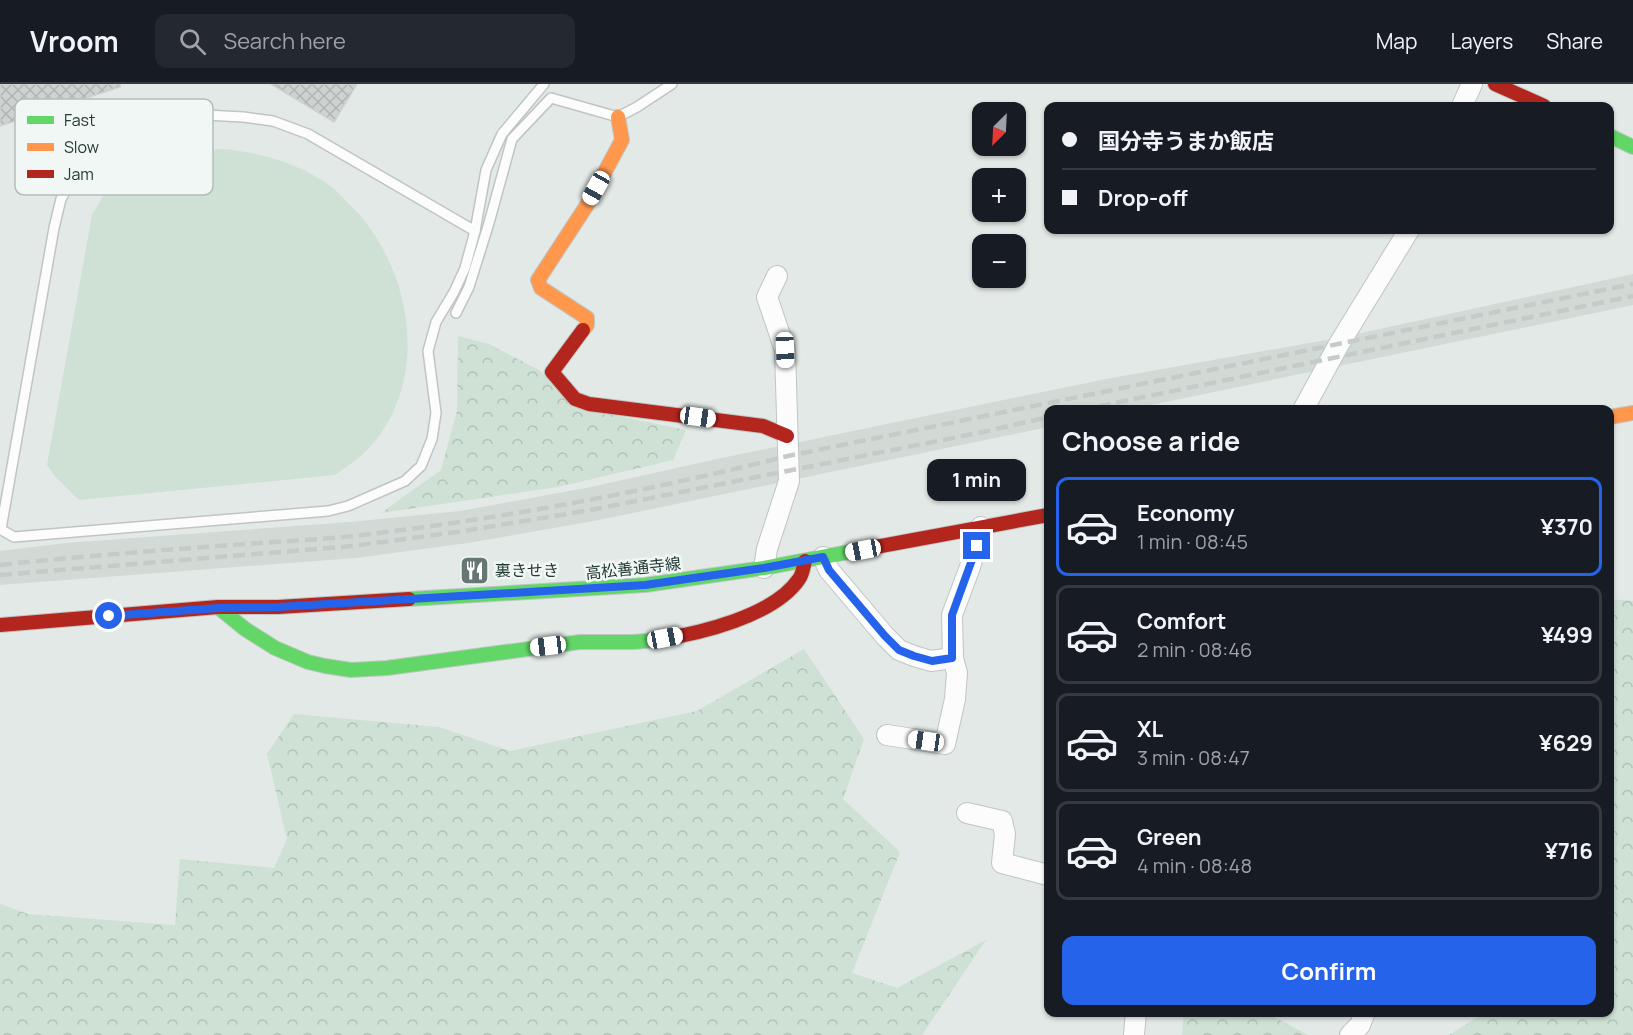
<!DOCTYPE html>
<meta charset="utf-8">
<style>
:root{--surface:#171b24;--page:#242831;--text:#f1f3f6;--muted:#9ea1a6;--line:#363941;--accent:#2563eb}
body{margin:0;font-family:Manrope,"Noto Sans JP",sans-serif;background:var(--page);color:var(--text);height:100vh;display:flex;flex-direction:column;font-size:22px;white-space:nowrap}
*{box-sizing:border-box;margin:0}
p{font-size:20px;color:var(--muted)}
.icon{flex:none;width:33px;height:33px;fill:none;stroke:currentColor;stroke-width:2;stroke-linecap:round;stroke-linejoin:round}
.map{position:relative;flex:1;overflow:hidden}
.drawer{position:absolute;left:1044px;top:321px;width:570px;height:612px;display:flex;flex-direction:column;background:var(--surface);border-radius:12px;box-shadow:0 2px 4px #0004}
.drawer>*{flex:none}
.hud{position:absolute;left:1044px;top:18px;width:570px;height:132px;border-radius:12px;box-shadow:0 2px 4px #0004;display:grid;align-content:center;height:132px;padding:0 18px;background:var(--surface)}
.needle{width:39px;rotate:204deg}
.tools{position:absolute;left:972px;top:18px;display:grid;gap:12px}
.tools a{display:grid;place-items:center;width:54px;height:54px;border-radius:12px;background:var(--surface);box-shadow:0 2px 4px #0004;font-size:30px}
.end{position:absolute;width:27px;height:27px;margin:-14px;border:8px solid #2563eb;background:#fff;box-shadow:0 0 0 3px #fff}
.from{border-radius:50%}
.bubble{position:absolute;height:42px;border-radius:12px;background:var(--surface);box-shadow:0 2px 4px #0004;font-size:20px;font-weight:700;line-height:42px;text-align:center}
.car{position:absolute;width:18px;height:36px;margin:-18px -9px;border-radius:8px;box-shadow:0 0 4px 2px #0007;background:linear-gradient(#fff 24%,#345 0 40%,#fff 0 76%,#345 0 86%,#fff 0)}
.hud b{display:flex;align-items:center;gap:21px;height:57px;font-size:22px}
.hud b+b{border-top:2px solid var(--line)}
.hud i{width:15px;height:15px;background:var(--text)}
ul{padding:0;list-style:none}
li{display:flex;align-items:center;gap:18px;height:99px;margin:0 12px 9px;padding:0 6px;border:3px solid var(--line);border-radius:12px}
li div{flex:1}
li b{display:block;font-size:22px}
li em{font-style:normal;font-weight:700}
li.active{border-color:var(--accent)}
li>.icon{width:54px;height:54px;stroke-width:1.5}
h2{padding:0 18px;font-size:27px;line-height:72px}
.primary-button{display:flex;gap:12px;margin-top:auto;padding:12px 18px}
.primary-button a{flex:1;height:69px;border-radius:12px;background:var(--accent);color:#fff;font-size:24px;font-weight:700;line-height:69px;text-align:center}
header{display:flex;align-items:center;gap:36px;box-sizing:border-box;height:84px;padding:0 30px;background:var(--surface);border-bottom:2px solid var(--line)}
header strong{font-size:28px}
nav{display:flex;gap:33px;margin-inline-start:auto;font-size:21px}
.search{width:420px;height:54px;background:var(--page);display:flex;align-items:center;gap:15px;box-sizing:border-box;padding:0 21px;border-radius:12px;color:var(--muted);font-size:22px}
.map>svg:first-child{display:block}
.built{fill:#d2dad6}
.forest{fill:url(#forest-crowns)}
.park{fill:#cee1d4}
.building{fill:url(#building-cross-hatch);stroke:#ccd2cf;stroke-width:1.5}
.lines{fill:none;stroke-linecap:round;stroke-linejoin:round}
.lane-casing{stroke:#c0c5c3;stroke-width:12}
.street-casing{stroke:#c0c5c3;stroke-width:22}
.fast-casing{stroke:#c0c6c3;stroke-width:16}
.slow-casing{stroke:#c0c6c3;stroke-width:16}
.jam-casing{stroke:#c0c6c3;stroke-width:16}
.lane{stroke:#fbfcfb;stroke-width:9}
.street{stroke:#fbfcfb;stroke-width:20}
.fast{stroke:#63d668;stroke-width:14}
.slow{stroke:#ff974d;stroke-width:14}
.jam{stroke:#b3261e;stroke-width:14}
.rail{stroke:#c6cac9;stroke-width:4.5;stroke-dasharray:12 6;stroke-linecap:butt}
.route{stroke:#2563eb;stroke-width:8}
.labels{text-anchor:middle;stroke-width:5;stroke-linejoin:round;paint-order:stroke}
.street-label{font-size:16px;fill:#233a35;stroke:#f1f7f5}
.poi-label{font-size:16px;fill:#233a35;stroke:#f1f7f5;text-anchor:start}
.key{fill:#f1f7f5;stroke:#b3bebb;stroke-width:1.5}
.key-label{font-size:16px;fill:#233a35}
</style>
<header>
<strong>Vroom</strong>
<div class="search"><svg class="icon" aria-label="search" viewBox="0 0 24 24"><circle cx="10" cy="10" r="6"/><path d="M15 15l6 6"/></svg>Search here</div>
<nav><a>Map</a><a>Layers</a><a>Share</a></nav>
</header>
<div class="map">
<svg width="1633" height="951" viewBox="0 0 1633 951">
<defs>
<pattern id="forest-crowns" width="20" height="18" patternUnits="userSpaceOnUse" patternTransform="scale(1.5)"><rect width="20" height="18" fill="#cee1d4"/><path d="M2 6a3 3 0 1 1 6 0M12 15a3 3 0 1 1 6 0" fill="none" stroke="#b1c2b7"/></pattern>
<pattern id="building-cross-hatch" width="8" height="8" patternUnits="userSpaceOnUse" patternTransform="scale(1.5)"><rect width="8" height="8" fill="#ced2d1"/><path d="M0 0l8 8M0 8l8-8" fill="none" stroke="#b1b5b4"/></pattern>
</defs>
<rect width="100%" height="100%" fill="#e3e9e6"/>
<!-- built -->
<polygon class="built" points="1633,190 1633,221 1132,325 1048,326 1048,343 599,436 468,459 356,474 0,501 0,467 66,459 350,438 460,427 591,403 717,375 1106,295 1343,253"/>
<!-- forest -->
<g class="forest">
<polygon points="458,252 489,260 539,286 580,324 686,346 673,376 558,403 381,429 441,386 457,327"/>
<polygon points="1610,515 1633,517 1633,951 1449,951 1478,933 1479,929 1610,928"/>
<polygon points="804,565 864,655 843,715 900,768 852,889 897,904 986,856 922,951 0,951 0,820 28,830 175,841 180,775 274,784 287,755 267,670 294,630 439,643 510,667 697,627"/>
<polygon points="1184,928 1267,929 1308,951 1182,951"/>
</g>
<!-- park -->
<path class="park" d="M222,65C261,68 300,80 332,103C338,108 343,114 348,119C353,125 360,130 364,136C411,196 426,287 379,352C367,369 351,380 335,391L79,416L54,391L47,381L92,131L102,114L113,97L154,74L173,68Z"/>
<!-- building -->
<g class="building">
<polygon points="0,0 120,0 120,3 0,42"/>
<polygon points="271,0 357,0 334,38"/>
</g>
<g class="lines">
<defs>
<g id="lane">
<polyline points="456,229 469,203 489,139 512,55 551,14 618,33 637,23 672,0"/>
<polyline points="0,445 14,453 328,427 348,422 405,397 421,382 432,355 436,329 428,267 436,238 454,208 465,184 475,147 486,86 502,50 544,0"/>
<polyline points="1,445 54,144 61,115 75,89 102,69 159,40 206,31 243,33 273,37 308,50 475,147"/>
</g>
<g id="street">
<polyline points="1462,22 1472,0"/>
<polyline points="1303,326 1339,260 1409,146"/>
<polyline points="823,473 829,486 885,552 899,566 914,572 931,577 953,574"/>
<polyline points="764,484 767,465 789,397 785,266 767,213 777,192"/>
<polyline points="887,651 945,660 955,615 957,589 953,574 952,531 970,483 981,443"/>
<polyline points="967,729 1002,737 1005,750 1002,779 1048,791"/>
<polyline points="1134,951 1136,928"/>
<polyline points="1350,951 1360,941 1365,928"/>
</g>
<g id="fast">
<polyline points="1610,52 1633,63"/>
<polyline points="409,515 645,501 764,484 854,467"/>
<polyline points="218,523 245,545 275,564 308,578 325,582 351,586 387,584 580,558 634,558 656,556"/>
</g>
<g id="slow">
<polyline points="583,246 587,241 587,234 541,204 538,196 587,121 622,56 618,33"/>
<polyline points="1610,333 1633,329"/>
</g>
<g id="jam">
<polyline points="1495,0 1544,22"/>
<polyline points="583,246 552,288 575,315 589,320 763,342 787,352"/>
<polyline points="854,467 1048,431"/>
<polyline points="0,541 218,523 278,523 409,515"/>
<path d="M656,556C699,550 774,532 799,495C803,490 803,483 805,477"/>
</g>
</defs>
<!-- lane casing -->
<use href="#lane" class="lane-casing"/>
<!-- street casing -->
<use href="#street" class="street-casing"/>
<!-- fast casing -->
<use href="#fast" class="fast-casing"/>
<!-- slow casing -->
<use href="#slow" class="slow-casing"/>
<!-- jam casing -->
<use href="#jam" class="jam-casing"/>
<!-- lane -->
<use href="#lane" class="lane"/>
<!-- street -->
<use href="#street" class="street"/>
<!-- fast -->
<use href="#fast" class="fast"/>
<!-- slow -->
<use href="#slow" class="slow"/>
<!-- jam -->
<use href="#jam" class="jam"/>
<!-- rail -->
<g class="rail">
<polyline points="1081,326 1633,212"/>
<path d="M0,481C82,472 163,466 245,460C281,457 318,456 354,452C500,435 645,408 788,372L1633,200"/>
<polyline points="0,491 353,462 464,447 596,425 983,348 1048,333"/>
</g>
</g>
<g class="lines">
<!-- route -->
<polyline class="route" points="109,532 218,524 278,523 645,501 764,484 823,473 829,486 885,552 899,566 914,572 932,577 952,574 952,531 977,462"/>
</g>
<!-- icons -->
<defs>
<symbol id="restaurant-square" viewBox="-11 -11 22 22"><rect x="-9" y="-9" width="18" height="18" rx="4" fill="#667773" stroke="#f1f7f5"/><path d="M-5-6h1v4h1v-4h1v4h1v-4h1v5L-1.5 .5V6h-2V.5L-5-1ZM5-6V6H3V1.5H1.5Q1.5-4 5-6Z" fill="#fff"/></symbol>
</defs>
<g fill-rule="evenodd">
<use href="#restaurant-square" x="458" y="470" width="33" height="33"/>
</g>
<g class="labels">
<!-- street labels -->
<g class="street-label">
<text transform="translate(633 484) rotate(-6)" y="6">高松善通寺線</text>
</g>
<!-- poi labels -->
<g class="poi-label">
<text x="495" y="492">裏きせき</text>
</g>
</g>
<!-- legend -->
<rect x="15" y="15" width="198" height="96" rx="9" class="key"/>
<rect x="27" y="32" width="27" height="8" fill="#63d668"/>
<rect x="27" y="59" width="27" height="8" fill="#ff974d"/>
<rect x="27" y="86" width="27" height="8" fill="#b3261e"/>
<g class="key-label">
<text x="64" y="42">Fast</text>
<text x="64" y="69">Slow</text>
<text x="64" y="96">Jam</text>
</g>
</svg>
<div class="tools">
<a><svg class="needle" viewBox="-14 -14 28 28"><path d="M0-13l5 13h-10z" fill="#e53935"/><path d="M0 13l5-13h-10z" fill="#9ea1a6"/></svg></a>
<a>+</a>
<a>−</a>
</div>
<i class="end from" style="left:109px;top:532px"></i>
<i class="end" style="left:977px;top:462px"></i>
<div class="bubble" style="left:927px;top:375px;width:99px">1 min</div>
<i class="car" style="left:596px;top:104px;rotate:209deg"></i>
<i class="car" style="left:785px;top:266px;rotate:178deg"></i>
<i class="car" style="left:698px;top:333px;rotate:98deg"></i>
<i class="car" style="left:863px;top:466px;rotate:259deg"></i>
<i class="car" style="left:665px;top:554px;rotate:79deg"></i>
<i class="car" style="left:548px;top:562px;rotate:263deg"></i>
<i class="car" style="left:926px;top:657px;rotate:278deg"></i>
<div class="hud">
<b><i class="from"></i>国分寺うまか飯店</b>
<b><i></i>Drop-off</b>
</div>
<section class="drawer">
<h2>Choose a ride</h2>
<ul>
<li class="active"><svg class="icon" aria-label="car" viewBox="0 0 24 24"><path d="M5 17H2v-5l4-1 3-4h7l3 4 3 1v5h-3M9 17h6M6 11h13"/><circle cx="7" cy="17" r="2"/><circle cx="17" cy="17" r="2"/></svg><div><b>Economy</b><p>1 min · 08:45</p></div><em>¥370</em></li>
<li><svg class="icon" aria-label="car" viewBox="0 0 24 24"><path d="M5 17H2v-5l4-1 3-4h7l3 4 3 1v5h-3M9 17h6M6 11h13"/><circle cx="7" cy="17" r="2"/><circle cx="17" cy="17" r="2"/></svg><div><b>Comfort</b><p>2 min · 08:46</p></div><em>¥499</em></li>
<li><svg class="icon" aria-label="car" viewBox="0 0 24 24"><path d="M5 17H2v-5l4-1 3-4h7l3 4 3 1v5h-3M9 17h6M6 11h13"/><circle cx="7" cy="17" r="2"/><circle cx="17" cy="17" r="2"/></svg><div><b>XL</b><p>3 min · 08:47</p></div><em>¥629</em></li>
<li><svg class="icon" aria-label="car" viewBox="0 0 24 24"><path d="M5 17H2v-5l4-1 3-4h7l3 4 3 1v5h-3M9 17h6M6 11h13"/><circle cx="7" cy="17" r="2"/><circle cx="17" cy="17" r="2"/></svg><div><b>Green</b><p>4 min · 08:48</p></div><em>¥716</em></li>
</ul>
<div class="primary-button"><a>Confirm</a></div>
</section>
</div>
